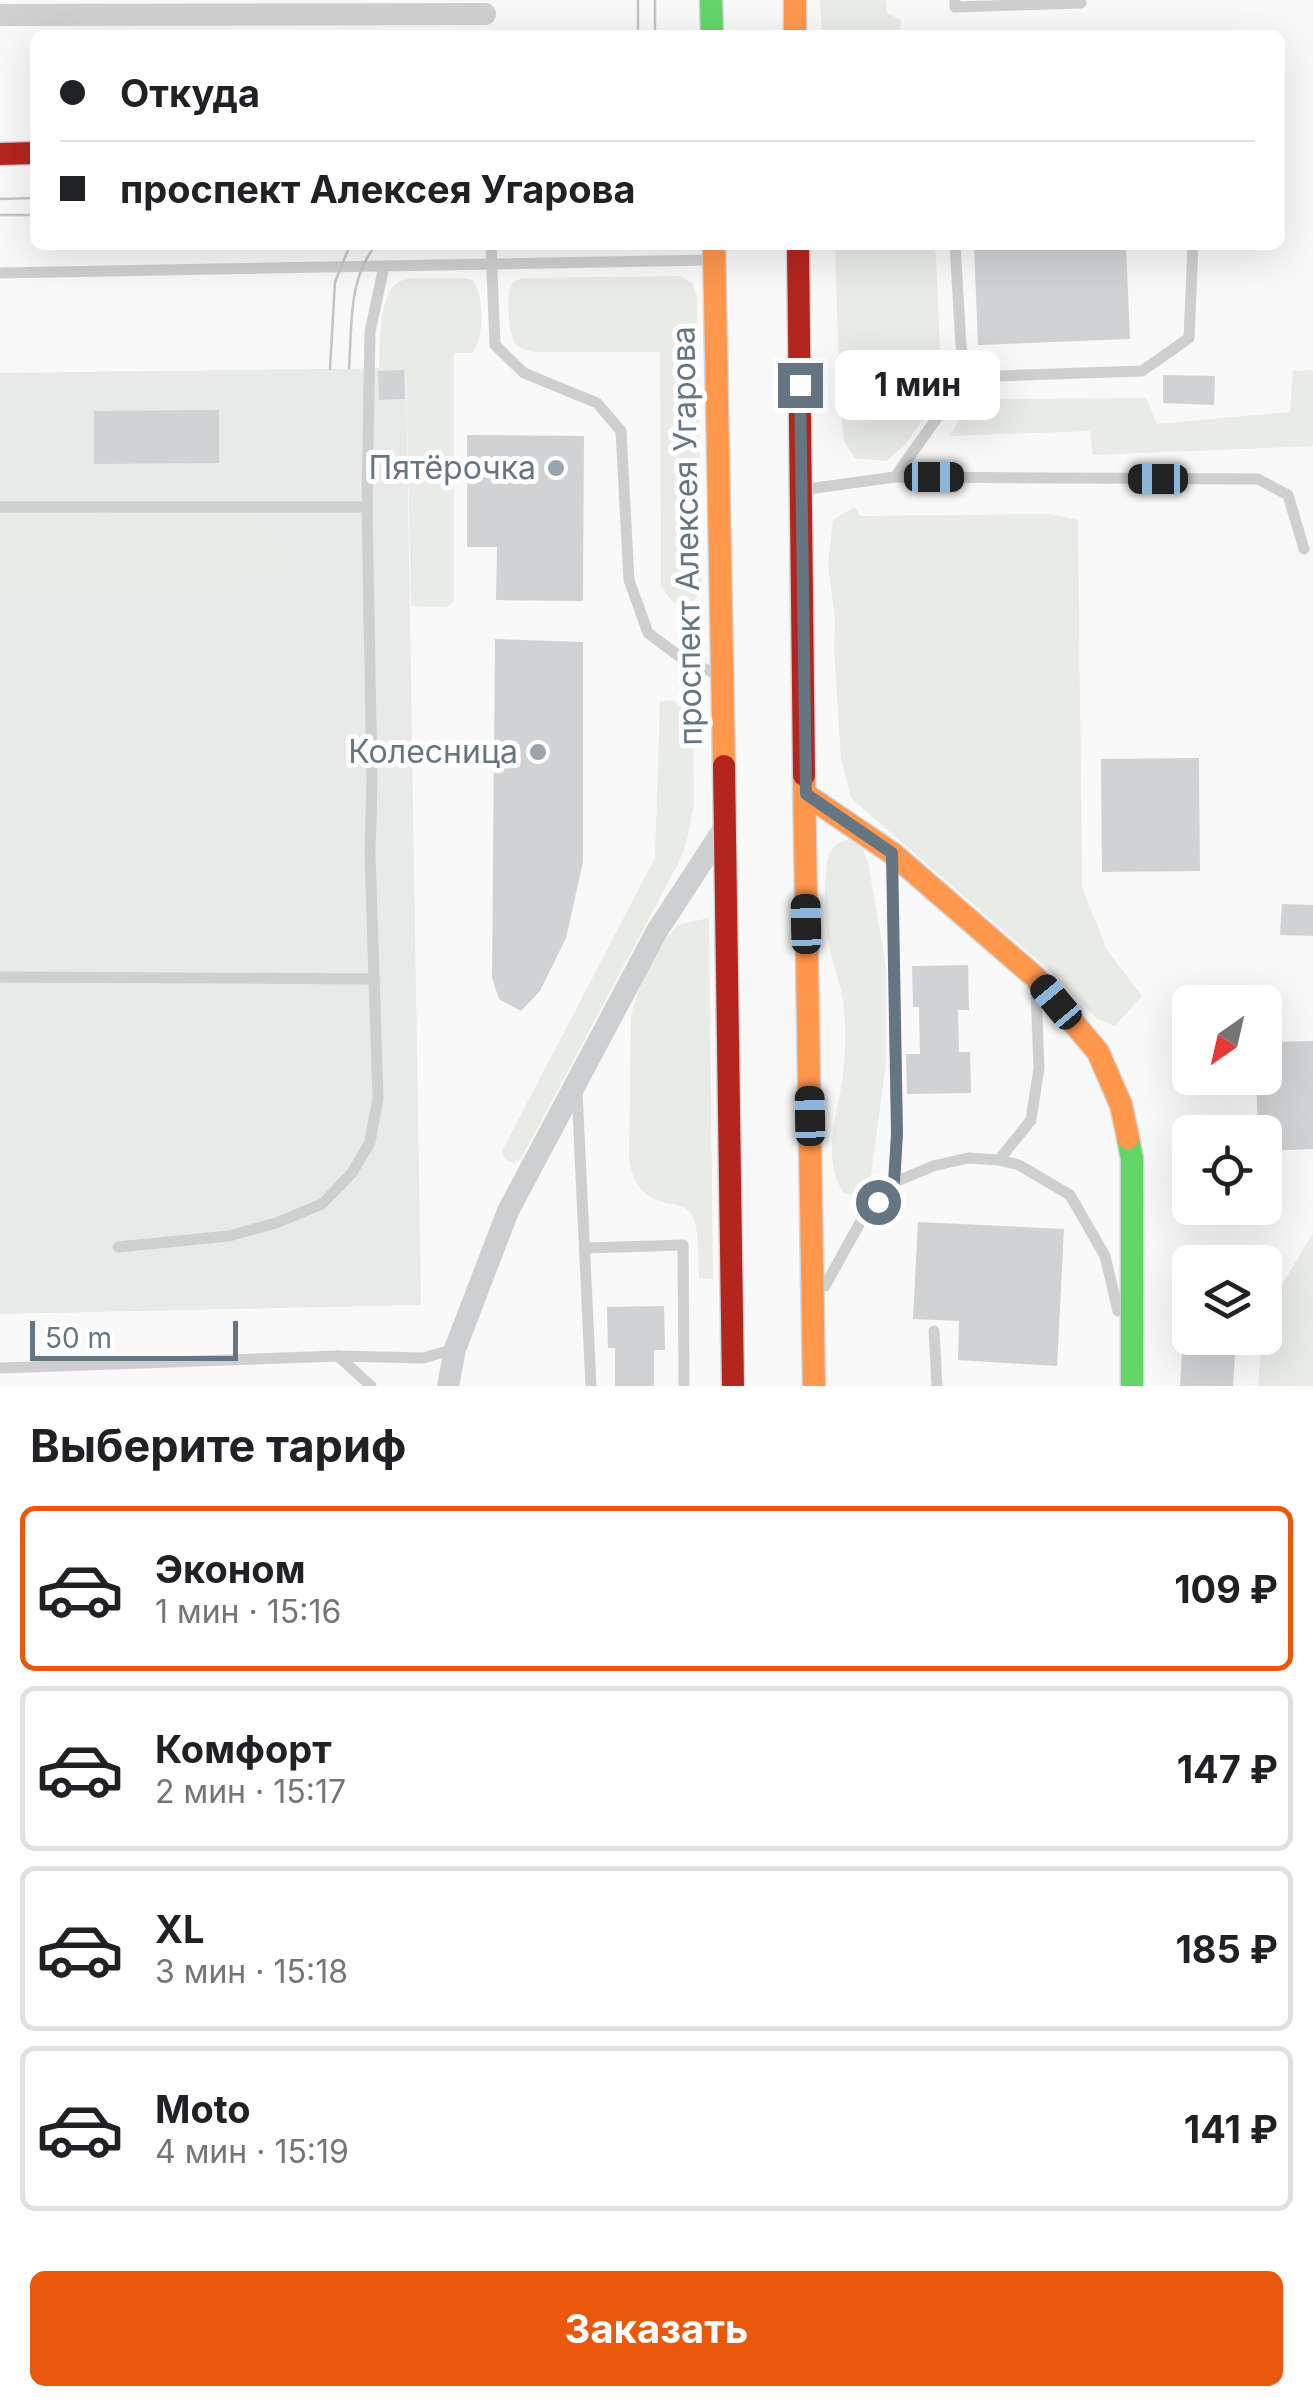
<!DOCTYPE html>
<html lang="ru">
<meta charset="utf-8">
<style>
:root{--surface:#fff;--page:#f2f2f2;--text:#202124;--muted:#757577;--line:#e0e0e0;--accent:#ea580c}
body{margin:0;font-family:Inter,sans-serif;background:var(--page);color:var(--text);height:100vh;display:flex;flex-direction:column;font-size:38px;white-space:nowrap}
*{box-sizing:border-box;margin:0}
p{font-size:32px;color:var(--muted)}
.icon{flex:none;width:55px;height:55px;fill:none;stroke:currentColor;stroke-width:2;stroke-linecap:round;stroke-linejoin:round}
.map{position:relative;height:1386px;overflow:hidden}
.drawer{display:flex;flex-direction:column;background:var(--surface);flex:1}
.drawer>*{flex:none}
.banner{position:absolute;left:30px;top:30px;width:1255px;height:220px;border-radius:15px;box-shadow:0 10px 40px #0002;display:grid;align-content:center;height:220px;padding:0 30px;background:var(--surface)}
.needle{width:65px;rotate:214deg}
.controls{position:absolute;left:1172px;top:985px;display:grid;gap:20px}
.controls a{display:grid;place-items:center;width:110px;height:110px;border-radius:15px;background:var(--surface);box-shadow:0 10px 40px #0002;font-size:50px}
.scale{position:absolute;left:30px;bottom:25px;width:208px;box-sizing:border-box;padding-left:10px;border:5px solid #657683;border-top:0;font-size:28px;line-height:35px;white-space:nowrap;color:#657683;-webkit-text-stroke:8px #fff;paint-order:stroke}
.end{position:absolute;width:45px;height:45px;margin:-22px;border:12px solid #657683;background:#fff;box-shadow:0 0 0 5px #fff}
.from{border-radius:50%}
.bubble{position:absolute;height:70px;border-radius:15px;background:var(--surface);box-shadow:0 10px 40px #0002;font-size:32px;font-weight:700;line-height:70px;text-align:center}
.car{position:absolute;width:30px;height:60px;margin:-30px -15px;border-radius:12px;box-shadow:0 0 8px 2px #0007;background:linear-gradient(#222 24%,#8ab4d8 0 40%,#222 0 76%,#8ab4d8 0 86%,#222 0)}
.banner b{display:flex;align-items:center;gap:35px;height:95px;font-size:38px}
.banner b+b{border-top:2px solid var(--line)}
.banner i{width:25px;height:25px;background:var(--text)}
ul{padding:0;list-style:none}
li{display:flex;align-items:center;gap:30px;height:165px;margin:0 20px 15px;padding:0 10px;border:5px solid var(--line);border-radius:15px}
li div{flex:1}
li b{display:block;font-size:38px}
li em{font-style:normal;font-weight:700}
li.current{border-color:var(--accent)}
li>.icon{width:90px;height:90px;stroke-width:1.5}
h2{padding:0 30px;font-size:45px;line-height:120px}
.button{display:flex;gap:20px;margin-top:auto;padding:20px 30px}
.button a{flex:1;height:115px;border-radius:15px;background:var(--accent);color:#fff;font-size:40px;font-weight:700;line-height:115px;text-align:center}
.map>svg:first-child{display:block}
.built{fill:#e8e9e9}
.green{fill:#e8ebe6}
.building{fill:#d0d2d3}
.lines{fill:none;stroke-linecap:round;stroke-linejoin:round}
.fast-casing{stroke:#d5d6d7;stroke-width:25}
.slow-casing{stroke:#d5d6d7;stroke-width:25}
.jam-casing{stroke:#d5d6d7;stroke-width:25}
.lane{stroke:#cecfd0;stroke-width:11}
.street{stroke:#cecfd0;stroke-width:22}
.fast{stroke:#63d668;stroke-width:22}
.slow{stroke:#ff974d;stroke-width:22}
.jam{stroke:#b3261e;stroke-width:22}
.tram{stroke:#c3c5c6;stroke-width:2.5}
.route{stroke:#657683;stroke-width:12}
.poi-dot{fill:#99a4ac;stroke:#fff;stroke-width:4}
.labels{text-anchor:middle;stroke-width:10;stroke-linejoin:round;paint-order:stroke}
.poi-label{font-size:32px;fill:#657683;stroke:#fff;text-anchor:end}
.street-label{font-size:32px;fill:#657683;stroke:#fff}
</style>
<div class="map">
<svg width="1313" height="1386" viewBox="0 0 1313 1386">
<rect width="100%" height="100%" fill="#f9f9f9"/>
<!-- built -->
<polygon class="built" points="406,368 421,1305 0,1314 0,373"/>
<!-- green -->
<g class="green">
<polygon points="820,0 886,0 887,13 901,20 900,35 822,35"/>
<polygon points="835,245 934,245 936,258 941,370 939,391 926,416 904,446 886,461 855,458 844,441 840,406"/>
<path d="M680,276L692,283L697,297L702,587L695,600L688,606C673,603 668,599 661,586L660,352H534C529,351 522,349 518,347C508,339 505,291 513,283C518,278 523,279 529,278Z"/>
<path d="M460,278L473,280C484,295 485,339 472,353H454V600L447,607L411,606L406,368H379C381,346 377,299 397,283C407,275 446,279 460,278Z"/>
<polygon points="1313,370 1313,446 1093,455 1090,431 950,436 961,416 992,399 1146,398 1157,424 1290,412 1293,371"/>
<polygon points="854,507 861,516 1050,514 1078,520 1082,887 1107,950 1142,996 1115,1026 1097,1019 1051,972 851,798 841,758 834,647 835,620 828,564 833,520"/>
<polygon points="258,519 291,555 275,575 202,588 0,586 0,520"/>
<polygon points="673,700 689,716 693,732 694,804 687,840 679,862 521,1159 514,1163 505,1159 502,1151 655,858 660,701"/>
<path d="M849,839L862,847L868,862L886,967V1063L871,1175L869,1189L860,1197L843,1192C819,1152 841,1108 844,1065C846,1043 846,1017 842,995C838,975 830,956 827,935C824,915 824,879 828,858C831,846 838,843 849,839Z"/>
<path d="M709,918L713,1279L699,1278C698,1262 700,1226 691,1214C682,1201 667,1206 654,1199C638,1191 632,1176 629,1160L631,1015L639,989L665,940L678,925Z"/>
<polygon points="1313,1233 1313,1386 1258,1386 1262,1338 1265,1338 1265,1313"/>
</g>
<!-- building -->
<g class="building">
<polygon points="974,245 1126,245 1130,339 978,345"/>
<polygon points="404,370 405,399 379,400 378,371"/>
<polygon points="1163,375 1215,376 1214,405 1163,403"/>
<polygon points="219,410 219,463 94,464 94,411"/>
<polygon points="467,435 584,436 583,601 496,600 497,547 467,547"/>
<polygon points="495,639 583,642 583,862 566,938 540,991 521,1011 499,999 492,978"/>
<polygon points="1199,758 1200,871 1102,872 1101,759"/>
<polygon points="1282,904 1313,905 1313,936 1280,935"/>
<polygon points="968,965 969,1010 958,1010 959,1052 970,1052 971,1093 907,1094 906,1054 920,1054 919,1007 913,1007 912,966"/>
<polygon points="1313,1041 1313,1149 1265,1151 1265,1132 1258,1132 1256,1078 1265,1078 1265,1042"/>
<polygon points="918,1222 1064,1229 1057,1366 958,1360 959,1321 913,1319"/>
<polygon points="1185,1300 1190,1300 1190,1338 1236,1338 1233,1386 1180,1386"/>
<polygon points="664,1306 665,1350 654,1350 654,1386 615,1386 615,1348 608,1348 607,1307"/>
</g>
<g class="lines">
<defs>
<g id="fast">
<polyline points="711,0 712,35"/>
<polyline points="1128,1138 1132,1159 1132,1386"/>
</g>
<g id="slow">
<polyline points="795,0 795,35"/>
<polyline points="714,245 724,766"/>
<polyline points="804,775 814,1386"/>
<polyline points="805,794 892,853 1035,977 1098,1052 1121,1105 1128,1138"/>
</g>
<g id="jam">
<polyline points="0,154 35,153"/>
<polyline points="798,245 804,775"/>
<polyline points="724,766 733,1386"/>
</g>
</defs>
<!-- fast casing -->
<use href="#fast" class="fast-casing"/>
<!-- slow casing -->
<use href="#slow" class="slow-casing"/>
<!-- jam casing -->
<use href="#jam" class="jam-casing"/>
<!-- lane -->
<g class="lane">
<polyline points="955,0 955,7 1081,3"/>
<polyline points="491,245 495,345 524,373 597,403 621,431 629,580 648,633 683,659 716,674"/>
<polyline points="955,245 961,345 966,377 1142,371 1189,338 1193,245"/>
<polyline points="0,273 710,260"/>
<polyline points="895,477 966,377"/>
<polyline points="808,489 895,477 1258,479 1288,495 1304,549"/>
<polyline points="0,507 367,507"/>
<polyline points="892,861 897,1134 895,1182"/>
<polyline points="0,977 375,979"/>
<polyline points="577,1090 591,1386"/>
<polyline points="999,1160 1031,1120 1039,1068 1036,991"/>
<polyline points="118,1247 229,1236 276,1223 322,1204 352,1173 370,1142 378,1098 370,854 372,779 367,507 370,332 384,266"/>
<polyline points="586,1248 683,1245 684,1386"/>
<polyline points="825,1286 861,1221 895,1182 933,1166 968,1158 999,1160 1019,1165 1070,1195 1105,1256 1118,1311"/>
<polyline points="934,1331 937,1386"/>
<polyline points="338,1356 371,1386"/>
<polyline points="0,1368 338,1356 423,1358 455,1349"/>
</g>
<!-- street -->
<g class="street">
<polyline points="0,15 485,14"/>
<polyline points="448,1386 455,1349 508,1211 657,931 723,830"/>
</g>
<!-- fast -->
<use href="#fast" class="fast"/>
<!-- slow -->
<use href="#slow" class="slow"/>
<!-- jam -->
<use href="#jam" class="jam"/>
<!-- tram -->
<g class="tram">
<polyline points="638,0 638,35"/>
<polyline points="655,0 655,35"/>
<polyline points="0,199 35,198"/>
<polyline points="0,215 35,215"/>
<path d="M349,368C352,327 348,278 376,245"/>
<polyline points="330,369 335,282 350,245"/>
</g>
</g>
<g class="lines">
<!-- route -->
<polyline class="route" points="800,385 806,794 892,853 897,1134 894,1182 878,1202"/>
</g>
<!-- markers -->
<g class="poi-dot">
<circle cx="556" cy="468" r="10"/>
<circle cx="538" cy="752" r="10"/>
</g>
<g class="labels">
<!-- poi labels -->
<g class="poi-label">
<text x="536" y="479">Пятёрочка</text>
<text x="518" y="763">Колесница</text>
</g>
<!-- street labels -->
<g class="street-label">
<text transform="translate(687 536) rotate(-91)" y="11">проспект Алексея Угарова</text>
</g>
</g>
</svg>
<div class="controls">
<a><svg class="needle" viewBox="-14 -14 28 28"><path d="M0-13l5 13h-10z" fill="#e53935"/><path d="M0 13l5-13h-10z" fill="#757577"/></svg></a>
<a><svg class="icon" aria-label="locate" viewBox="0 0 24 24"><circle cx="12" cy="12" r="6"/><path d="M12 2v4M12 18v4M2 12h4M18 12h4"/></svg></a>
<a><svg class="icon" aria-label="layers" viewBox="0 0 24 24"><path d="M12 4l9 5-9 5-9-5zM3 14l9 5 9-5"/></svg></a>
</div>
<div class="scale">50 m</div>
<i class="end from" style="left:878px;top:1202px"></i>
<i class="end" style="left:800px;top:385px"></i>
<div class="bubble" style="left:835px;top:350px;width:165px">1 мин</div>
<i class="car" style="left:934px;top:477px;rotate:90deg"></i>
<i class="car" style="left:1158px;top:479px;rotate:270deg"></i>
<i class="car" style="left:806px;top:924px;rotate:359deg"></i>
<i class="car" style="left:1056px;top:1002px;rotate:320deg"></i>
<i class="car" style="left:810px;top:1116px;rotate:359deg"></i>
<div class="banner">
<b><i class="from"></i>Откуда</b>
<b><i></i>проспект Алексея Угарова</b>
</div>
</div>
<section class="drawer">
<h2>Выберите тариф</h2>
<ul>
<li class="current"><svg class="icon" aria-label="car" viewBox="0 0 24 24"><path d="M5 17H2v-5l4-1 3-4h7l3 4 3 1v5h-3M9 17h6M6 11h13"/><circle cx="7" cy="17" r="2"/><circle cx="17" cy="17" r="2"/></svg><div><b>Эконом</b><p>1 мин · 15:16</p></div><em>109 ₽</em></li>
<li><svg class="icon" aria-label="car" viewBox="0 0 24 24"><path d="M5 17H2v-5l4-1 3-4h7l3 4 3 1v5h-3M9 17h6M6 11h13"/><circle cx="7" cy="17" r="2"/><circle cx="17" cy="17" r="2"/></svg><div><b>Комфорт</b><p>2 мин · 15:17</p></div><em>147 ₽</em></li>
<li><svg class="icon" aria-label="car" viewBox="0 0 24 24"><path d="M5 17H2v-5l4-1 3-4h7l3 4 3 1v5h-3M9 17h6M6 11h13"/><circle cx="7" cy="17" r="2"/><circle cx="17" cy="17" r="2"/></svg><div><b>XL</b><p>3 мин · 15:18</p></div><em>185 ₽</em></li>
<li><svg class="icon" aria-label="car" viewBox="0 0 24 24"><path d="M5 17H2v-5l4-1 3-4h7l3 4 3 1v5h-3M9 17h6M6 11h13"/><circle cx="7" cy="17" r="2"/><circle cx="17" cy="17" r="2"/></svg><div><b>Moto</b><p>4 мин · 15:19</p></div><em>141 ₽</em></li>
</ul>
<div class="button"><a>Заказать</a></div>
</section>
